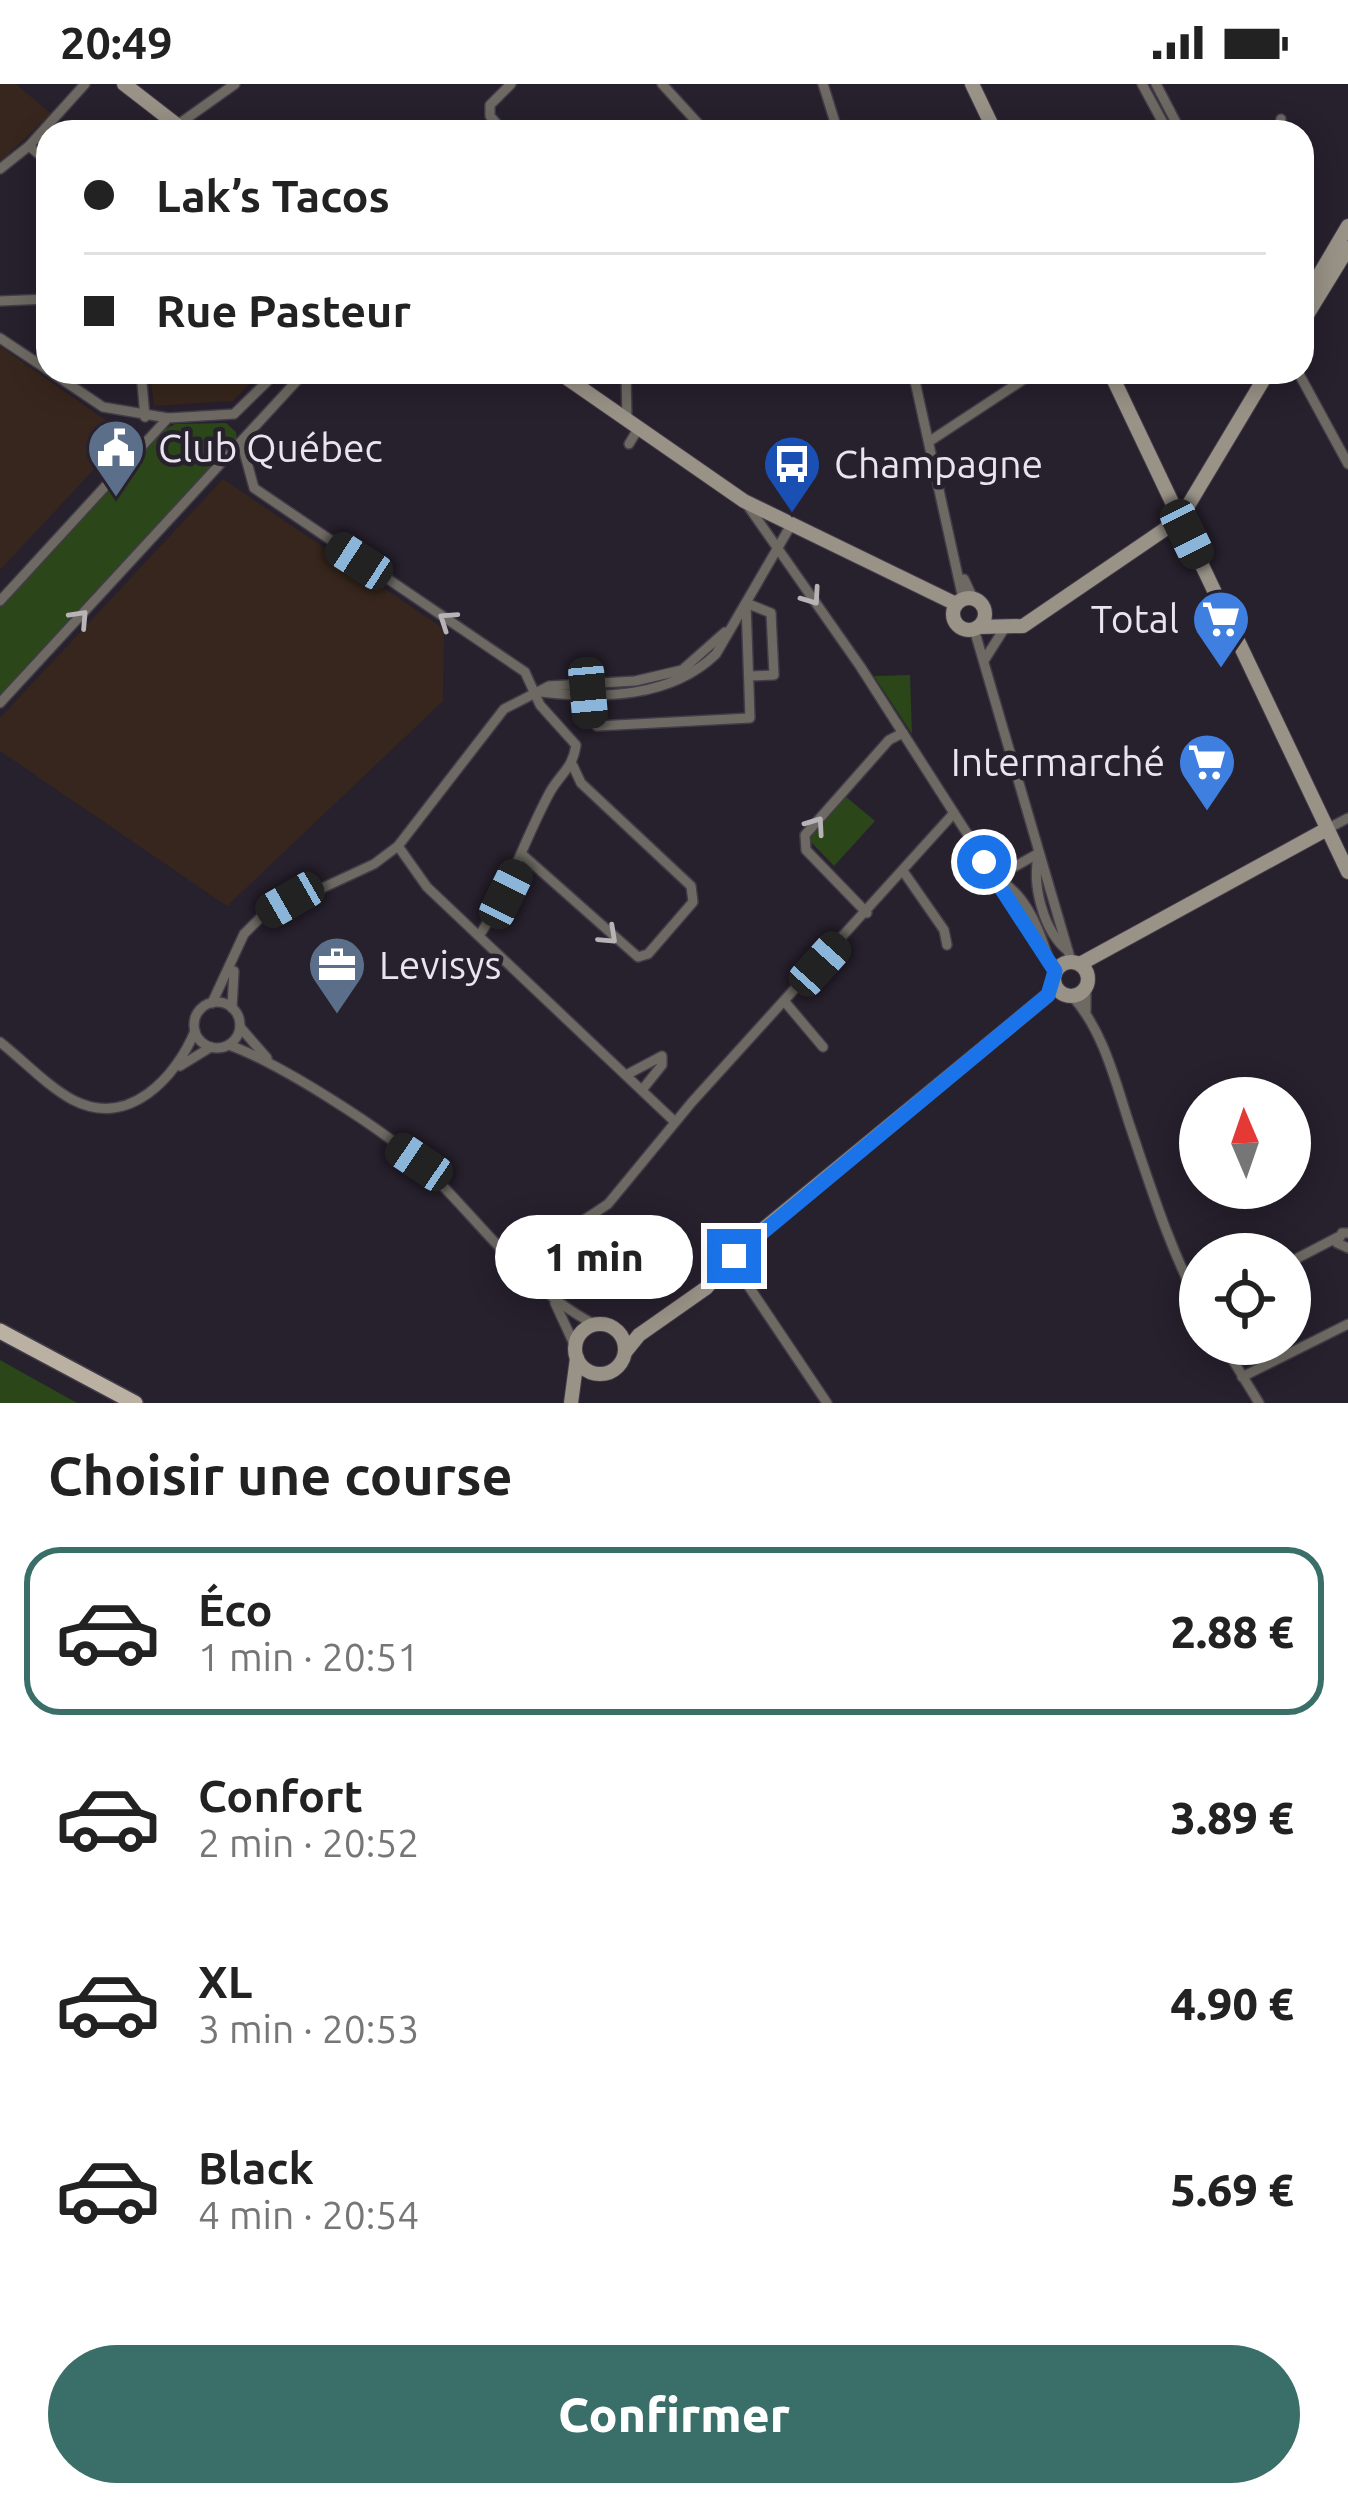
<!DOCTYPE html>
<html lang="fr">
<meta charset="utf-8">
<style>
:root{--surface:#fff;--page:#f6f6f6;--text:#222;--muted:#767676;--line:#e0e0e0;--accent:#3a6f69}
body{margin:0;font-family:Ubuntu,sans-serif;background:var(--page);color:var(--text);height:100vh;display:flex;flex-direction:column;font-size:45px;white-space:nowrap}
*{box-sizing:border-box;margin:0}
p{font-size:39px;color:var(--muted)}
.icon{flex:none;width:66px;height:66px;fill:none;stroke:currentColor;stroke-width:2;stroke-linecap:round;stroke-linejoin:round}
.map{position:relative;height:1319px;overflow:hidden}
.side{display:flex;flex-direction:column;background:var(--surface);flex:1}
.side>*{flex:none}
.banner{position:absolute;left:36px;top:36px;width:1278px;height:264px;border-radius:36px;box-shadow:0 6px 30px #0003;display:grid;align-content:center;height:264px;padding:0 48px;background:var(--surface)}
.needle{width:78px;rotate:358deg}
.buttons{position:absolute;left:1179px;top:993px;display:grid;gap:24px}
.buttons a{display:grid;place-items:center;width:132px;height:132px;border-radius:50%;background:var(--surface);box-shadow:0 6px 30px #0003;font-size:60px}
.end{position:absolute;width:54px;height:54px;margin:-27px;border:15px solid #1a73e8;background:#fff;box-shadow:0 0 0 6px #fff}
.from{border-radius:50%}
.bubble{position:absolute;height:84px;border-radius:42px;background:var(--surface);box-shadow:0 6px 30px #0003;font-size:39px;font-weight:800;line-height:84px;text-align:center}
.car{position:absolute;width:36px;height:72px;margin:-36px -18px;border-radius:15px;box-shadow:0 0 9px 3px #0007;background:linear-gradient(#222 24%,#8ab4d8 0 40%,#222 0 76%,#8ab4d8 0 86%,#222 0)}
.banner b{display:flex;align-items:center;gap:42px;height:114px;font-size:45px}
.banner b+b{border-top:3px solid var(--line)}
.banner i{width:30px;height:30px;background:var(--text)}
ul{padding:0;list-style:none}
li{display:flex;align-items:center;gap:36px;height:168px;margin:0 24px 18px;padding:0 24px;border:6px solid transparent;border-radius:36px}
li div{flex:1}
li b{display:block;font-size:45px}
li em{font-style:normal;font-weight:800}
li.current{border-color:var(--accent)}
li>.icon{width:108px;height:108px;stroke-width:1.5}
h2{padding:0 48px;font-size:54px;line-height:144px}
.primary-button{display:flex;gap:24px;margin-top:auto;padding:24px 48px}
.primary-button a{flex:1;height:138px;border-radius:72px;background:var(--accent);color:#fff;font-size:48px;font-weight:800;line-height:138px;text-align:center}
.status{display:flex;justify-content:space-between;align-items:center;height:84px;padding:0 60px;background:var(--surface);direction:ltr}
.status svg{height:33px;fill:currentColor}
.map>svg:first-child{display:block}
.education{fill:#37261d}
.green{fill:#2b4619}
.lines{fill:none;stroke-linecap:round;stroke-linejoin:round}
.street-casing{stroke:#423b48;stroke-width:12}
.secondary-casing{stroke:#423b48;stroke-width:16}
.primary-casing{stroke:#423b48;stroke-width:18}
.street{stroke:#6e6a63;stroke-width:9}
.secondary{stroke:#999287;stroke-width:14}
.primary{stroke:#bbb1a3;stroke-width:15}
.oneway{stroke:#b8b3b6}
.route{stroke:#1a73e8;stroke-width:15}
.labels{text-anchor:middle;stroke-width:9;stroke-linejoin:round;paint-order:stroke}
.poi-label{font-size:39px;fill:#e9e4ee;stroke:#27202d;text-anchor:start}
</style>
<div class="status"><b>20:49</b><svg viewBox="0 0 49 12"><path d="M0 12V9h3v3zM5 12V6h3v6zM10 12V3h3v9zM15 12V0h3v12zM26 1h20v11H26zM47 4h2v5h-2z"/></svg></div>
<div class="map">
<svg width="1348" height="1319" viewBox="0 0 1348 1319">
<rect width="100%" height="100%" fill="#27202d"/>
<!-- education -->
<g class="education">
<polygon points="0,0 16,0 51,30 0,78"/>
<polygon points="0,262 111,340 111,367 0,486"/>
<polygon points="150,288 261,288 233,317 154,322"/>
<polygon points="223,395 444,545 443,617 227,822 0,667 0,634"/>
</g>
<!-- green -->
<g class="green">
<polygon points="226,339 236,348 237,359 0,616 0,521 161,347 175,340"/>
<polygon points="910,591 912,650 874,592"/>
<polygon points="845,712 875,737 834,782 811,758 811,751"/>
<polygon points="0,1276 77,1319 0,1319"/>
</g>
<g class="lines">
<defs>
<g id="street">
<polyline points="662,0 706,48"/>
<polyline points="823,0 838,48"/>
<polyline points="1142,0 1168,48"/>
<polyline points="1156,0 1181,48"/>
<polyline points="176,42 235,0"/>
<polyline points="504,48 490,32 490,21 511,0"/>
<polyline points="1278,48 1281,35"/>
<polyline points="29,62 48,78"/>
<polyline points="0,85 29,62 85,0"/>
<polyline points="0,217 48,215"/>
<polyline points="0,254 48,286"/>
<polyline points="51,288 103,323 168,334"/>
<polyline points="141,288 145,333"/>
<polyline points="626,288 627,336"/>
<polyline points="913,288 963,515"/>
<polyline points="1298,288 1348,380"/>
<polyline points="930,357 1035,288"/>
<path d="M242,360L254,404L525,588L540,621L576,661C573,684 561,689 550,708C524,756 509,806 479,852"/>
<polyline points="629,360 638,345"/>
<polyline points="748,422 860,582 1055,887"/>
<polyline points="964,495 973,514"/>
<polyline points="0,517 168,334 234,330 277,288"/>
<polyline points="974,545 1071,877"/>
<polyline points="985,575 1004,545"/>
<path d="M541,608C601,615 671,614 716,570L791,441"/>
<polyline points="588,609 590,635 597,642 750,634 746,519 771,529 774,591 749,592"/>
<polyline points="0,619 305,288"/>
<polyline points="1327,745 1348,734"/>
<polyline points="398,762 427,803 675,1038"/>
<path d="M1039,769C1031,799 1043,847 1068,867"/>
<polyline points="524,772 638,873 648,870 693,818 691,802 581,699 573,682"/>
<polyline points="903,787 944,846 947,861"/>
<path d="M994,794C1023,805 1038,842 1047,870"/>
<polyline points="994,794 1039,769"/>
<polyline points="867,829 806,766 805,751 889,656 903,649"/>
<polyline points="1086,904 1086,927"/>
<path d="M1072,912C1103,946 1115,996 1129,1039C1150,1101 1169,1163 1200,1222"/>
<polyline points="785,918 823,963"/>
<circle cx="217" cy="941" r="23"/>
<polyline points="212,919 244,850 262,832 374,780 398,762 504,625 549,602 635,597 682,586 725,548"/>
<polyline points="232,924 234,887"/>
<polyline points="240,943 267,974"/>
<path d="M0,958C23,976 47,1002 73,1016C129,1045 176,993 195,947"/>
<path d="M229,961C279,979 387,1047 425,1084C478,1135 527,1206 594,1240"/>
<polyline points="180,982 211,963"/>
<polyline points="626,991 662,972 662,981 642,1006"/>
<polyline points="1348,1149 1342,1149 1337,1159 1348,1164"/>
<polyline points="731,1176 827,1319"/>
<polyline points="1290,1178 1338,1153"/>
<polyline points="519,1179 608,1120 692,1018 954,729"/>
<polyline points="555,1219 575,1262"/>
<polyline points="1223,1260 1259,1319"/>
<polyline points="1242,1293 1348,1240"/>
</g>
<g id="secondary">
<polyline points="124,0 186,48"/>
<polyline points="972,0 995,48"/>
<polyline points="1302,220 1348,142"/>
<polyline points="1302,239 1348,164"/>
<polyline points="558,288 744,417 956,520"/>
<polyline points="1110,288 1348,788"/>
<circle cx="969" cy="530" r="16"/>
<polyline points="978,543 1023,542 1180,435 1268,288"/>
<circle cx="1071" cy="895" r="17"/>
<polyline points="1080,880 1327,745"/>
<circle cx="600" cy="1265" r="25"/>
<polyline points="626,1267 639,1251 706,1204 744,1161 1048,911 1054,898"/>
<polyline points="571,1319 577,1274"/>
</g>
<polyline id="primary" points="0,1247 135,1319"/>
</defs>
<!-- street casing -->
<use href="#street" class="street-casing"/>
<!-- secondary casing -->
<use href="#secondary" class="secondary-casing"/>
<!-- primary casing -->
<use href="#primary" class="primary-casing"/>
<!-- street -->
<use href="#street" class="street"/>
<!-- secondary -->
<use href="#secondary" class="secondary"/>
<!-- primary -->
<use href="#primary" class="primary"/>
</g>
<!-- one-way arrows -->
<defs><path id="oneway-chevron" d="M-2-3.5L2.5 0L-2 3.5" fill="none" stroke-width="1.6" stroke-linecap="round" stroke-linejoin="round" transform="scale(3)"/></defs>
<g class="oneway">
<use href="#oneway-chevron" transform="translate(812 513) rotate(55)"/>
<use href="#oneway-chevron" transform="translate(80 534) rotate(-47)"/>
<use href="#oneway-chevron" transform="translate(447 536) rotate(-146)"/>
<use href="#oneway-chevron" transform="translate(816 741) rotate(-55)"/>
<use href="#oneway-chevron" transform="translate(609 852) rotate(43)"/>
</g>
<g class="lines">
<!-- route -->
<polyline class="route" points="734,1172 1048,911 1055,887 984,778"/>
</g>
<!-- icons -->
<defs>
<symbol id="civic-pin" viewBox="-11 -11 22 30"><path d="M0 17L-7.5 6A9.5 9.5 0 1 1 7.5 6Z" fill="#5c6f8a" stroke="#27202d"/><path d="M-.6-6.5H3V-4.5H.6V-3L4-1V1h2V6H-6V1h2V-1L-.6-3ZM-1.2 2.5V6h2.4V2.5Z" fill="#fff"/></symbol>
<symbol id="bus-pin" viewBox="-11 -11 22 30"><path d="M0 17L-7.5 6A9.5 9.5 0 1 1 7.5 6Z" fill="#1a4fb4" stroke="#27202d"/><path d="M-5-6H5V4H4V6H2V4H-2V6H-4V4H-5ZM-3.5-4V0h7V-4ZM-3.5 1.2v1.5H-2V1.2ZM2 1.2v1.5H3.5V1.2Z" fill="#fff"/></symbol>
<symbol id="supermarket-pin" viewBox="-11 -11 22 30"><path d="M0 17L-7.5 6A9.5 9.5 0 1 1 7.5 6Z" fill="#3f7fe0" stroke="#27202d"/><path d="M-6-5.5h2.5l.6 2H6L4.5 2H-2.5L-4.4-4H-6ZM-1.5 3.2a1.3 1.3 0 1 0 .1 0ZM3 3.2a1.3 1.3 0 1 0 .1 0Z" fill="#fff"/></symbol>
<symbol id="office-pin" viewBox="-11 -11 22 30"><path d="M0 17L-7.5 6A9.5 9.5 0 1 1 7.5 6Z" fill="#5c6f8a" stroke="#27202d"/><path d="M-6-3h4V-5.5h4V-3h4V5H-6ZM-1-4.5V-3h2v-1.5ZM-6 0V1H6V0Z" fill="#fff"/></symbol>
</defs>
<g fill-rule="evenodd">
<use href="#civic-pin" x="83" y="331" width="66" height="90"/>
<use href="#bus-pin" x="759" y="347" width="66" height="90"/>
<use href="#supermarket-pin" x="1188" y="502" width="66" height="90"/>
<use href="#supermarket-pin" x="1174" y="645" width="66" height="90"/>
<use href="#office-pin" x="304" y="848" width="66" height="90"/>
</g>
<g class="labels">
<!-- poi labels -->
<g class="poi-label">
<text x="158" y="378">Club Québec</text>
<text x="834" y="394">Champagne</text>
<text x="1179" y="549" text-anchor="end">Total</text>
<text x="1165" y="692" text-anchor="end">Intermarché</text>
<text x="379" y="895">Levisys</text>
</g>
</g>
</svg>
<div class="buttons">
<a><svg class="needle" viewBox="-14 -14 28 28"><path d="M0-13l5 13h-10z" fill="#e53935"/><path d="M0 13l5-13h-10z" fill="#767676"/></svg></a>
<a><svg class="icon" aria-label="locate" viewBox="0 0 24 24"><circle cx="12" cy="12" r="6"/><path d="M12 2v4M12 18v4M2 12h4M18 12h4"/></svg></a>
</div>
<i class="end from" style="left:984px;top:778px"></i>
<i class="end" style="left:734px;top:1172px"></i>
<div class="bubble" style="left:495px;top:1131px;width:198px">1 min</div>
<i class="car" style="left:1187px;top:450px;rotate:154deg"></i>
<i class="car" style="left:359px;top:477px;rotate:303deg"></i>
<i class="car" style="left:588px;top:609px;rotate:175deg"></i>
<i class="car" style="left:506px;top:810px;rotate:26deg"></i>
<i class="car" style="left:290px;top:816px;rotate:240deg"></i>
<i class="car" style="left:820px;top:880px;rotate:42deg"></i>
<i class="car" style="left:419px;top:1078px;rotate:304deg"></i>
<div class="banner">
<b><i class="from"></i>Lak’s Tacos</b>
<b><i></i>Rue Pasteur</b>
</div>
</div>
<section class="side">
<h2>Choisir une course</h2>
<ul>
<li class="current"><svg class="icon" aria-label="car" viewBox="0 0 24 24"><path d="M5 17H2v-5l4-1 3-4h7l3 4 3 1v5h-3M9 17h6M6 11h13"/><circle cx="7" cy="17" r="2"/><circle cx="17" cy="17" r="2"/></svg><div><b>Éco</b><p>1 min · 20:51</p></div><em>2.88 €</em></li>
<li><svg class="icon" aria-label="car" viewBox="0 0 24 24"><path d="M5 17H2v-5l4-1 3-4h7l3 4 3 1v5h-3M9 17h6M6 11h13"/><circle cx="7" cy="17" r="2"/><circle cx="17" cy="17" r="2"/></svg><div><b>Confort</b><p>2 min · 20:52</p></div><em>3.89 €</em></li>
<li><svg class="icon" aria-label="car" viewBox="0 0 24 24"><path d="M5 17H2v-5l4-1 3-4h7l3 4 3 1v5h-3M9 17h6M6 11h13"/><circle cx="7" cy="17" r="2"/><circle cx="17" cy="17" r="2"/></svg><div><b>XL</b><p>3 min · 20:53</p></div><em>4.90 €</em></li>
<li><svg class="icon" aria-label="car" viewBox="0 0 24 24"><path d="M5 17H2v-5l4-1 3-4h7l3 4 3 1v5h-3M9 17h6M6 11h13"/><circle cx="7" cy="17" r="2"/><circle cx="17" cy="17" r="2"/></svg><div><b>Black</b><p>4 min · 20:54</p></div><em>5.69 €</em></li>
</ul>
<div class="primary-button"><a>Confirmer</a></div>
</section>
